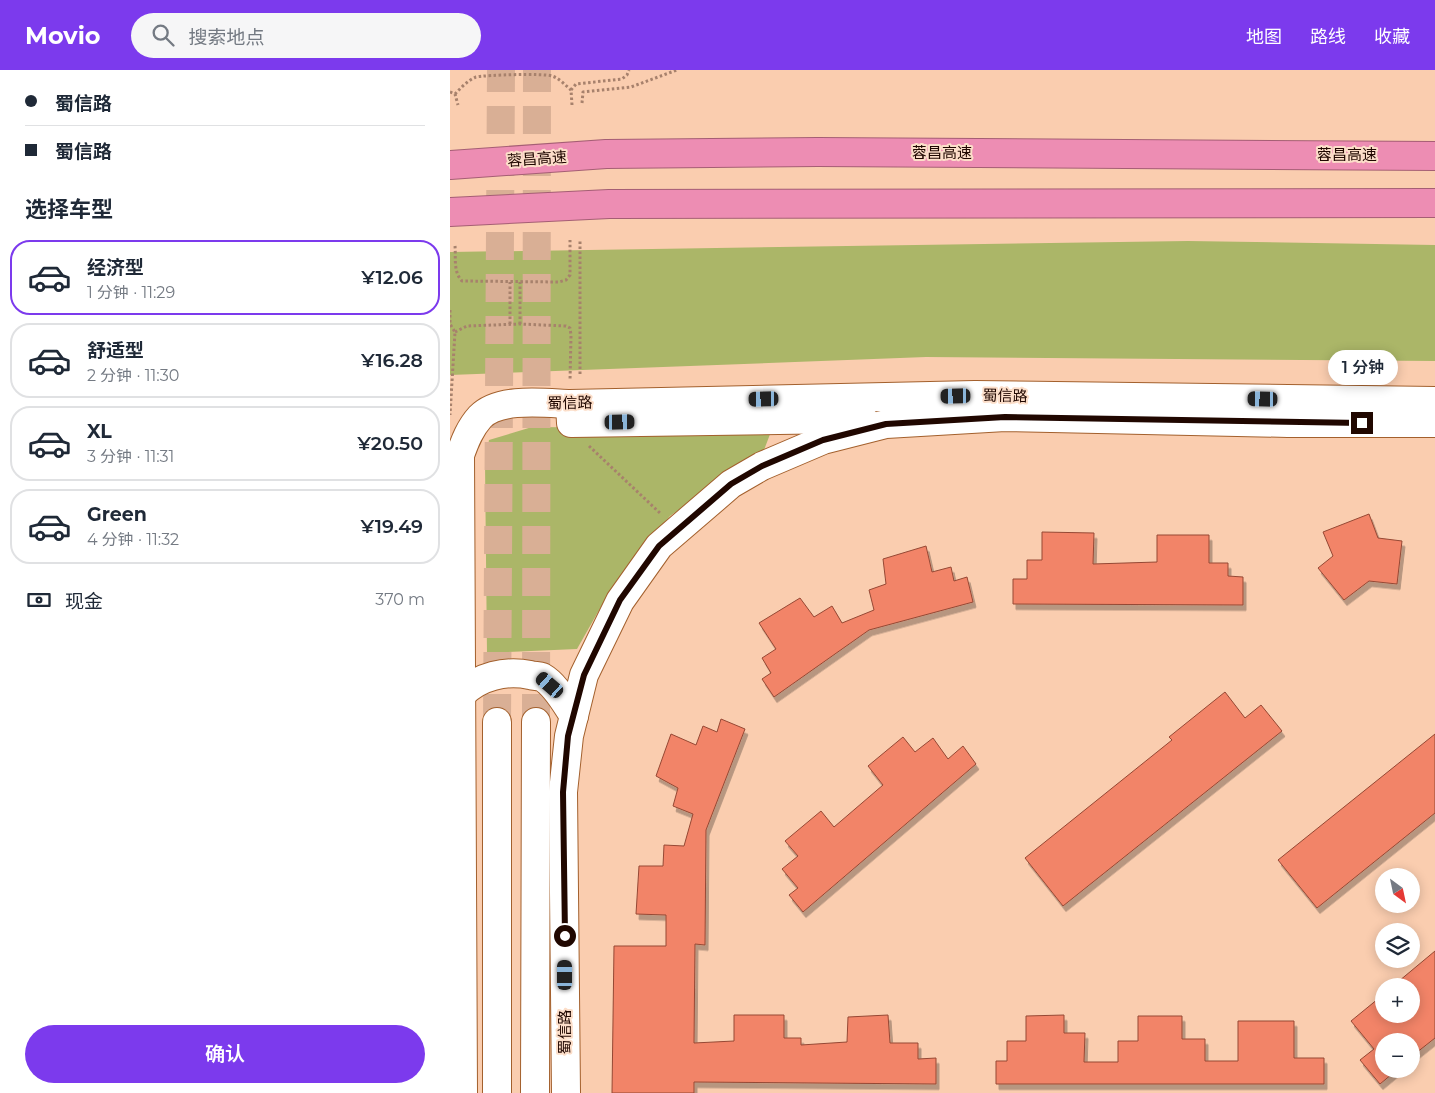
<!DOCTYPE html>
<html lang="zh">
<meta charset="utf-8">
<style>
:root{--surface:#fff;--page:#f6f6f7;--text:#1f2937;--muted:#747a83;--line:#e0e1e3;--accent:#7c3aed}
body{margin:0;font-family:Montserrat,"Noto Sans SC",sans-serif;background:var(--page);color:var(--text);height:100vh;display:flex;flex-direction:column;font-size:19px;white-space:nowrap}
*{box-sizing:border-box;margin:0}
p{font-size:16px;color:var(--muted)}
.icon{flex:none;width:28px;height:28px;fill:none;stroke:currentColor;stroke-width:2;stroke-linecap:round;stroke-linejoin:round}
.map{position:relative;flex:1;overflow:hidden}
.panel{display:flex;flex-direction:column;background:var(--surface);width:450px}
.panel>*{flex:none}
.hud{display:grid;align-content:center;height:110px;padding:0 25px;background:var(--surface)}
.needle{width:32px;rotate:147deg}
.tools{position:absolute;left:925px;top:798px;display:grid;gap:10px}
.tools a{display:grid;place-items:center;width:45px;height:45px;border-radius:50%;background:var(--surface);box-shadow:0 2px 12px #0003;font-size:25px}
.end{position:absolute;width:22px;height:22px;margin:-11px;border:6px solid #200700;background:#fff;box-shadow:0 0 0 2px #fff}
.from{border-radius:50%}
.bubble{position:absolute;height:35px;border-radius:18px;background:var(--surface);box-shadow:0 2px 12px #0003;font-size:16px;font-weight:600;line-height:35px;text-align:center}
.car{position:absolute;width:15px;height:30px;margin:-15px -8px;border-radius:6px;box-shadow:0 0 4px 1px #0007;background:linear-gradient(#222 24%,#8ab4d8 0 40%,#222 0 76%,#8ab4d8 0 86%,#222 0)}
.hud b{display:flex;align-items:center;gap:18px;height:48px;font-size:19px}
.hud b+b{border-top:1px solid var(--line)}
.hud i{width:12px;height:12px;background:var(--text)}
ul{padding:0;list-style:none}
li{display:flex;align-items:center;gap:15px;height:75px;margin:0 10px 8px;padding:0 15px;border:2px solid var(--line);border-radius:20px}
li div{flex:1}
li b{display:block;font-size:19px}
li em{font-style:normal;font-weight:600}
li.current{border-color:var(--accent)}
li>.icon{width:45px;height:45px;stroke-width:1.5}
h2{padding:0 25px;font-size:22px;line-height:60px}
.pay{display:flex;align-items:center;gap:12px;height:55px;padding:0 25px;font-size:19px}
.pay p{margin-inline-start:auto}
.button{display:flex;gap:10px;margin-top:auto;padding:10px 25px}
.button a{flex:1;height:58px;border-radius:30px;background:var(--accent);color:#fff;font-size:20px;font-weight:600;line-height:58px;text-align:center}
header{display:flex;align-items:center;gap:30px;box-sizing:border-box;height:70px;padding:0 25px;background:var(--accent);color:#fff}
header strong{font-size:24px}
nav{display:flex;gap:28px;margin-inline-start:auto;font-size:18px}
.search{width:350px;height:45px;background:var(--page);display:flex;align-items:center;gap:12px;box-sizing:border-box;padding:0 18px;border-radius:28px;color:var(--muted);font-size:19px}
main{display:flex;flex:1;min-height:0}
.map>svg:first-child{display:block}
.green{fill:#abb668}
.building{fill:#f28467;stroke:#954834;filter:url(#shadow)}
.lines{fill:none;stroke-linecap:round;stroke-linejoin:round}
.secondary-tunnel{stroke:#d9af95;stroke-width:28;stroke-dasharray:28 14;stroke-linecap:butt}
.secondary-casing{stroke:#a3602d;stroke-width:30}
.motorway-casing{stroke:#a55e74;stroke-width:30}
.path{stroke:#a7816c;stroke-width:3;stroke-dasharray:2.5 2.5;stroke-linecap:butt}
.secondary{stroke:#fff;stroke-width:28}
.motorway{stroke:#ed8db3;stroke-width:28}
.route{stroke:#200700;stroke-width:6}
.labels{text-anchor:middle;stroke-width:4;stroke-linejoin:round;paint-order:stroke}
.street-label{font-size:15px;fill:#200700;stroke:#fcdec9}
</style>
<header>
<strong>Movio</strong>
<div class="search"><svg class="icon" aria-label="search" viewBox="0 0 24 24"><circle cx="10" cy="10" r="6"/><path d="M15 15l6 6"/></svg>搜索地点</div>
<nav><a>地图</a><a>路线</a><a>收藏</a></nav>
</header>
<main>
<section class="panel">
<div class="hud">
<b><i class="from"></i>蜀信路</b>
<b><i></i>蜀信路</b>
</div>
<h2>选择车型</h2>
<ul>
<li class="current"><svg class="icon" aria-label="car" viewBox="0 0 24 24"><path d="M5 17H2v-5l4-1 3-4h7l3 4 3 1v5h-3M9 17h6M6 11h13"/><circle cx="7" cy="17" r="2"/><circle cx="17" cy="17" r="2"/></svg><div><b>经济型</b><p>1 分钟 · 11:29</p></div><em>¥12.06</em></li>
<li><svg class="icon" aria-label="car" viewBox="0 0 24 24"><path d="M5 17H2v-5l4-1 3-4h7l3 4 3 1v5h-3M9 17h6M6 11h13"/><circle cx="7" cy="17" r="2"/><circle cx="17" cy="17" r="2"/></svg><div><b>舒适型</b><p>2 分钟 · 11:30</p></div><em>¥16.28</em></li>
<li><svg class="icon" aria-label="car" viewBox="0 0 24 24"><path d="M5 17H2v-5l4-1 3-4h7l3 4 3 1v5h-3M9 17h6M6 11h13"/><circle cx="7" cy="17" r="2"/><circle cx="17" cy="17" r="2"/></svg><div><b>XL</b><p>3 分钟 · 11:31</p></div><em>¥20.50</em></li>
<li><svg class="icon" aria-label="car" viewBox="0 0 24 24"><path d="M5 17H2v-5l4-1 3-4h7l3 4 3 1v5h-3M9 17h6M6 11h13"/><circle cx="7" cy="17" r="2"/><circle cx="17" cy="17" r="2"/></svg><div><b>Green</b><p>4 分钟 · 11:32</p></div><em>¥19.49</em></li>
</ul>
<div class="pay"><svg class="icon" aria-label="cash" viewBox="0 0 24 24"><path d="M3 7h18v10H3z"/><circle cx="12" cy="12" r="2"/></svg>现金<p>370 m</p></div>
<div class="button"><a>确认</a></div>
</section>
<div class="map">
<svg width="985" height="1023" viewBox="0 0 985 1023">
<defs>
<filter id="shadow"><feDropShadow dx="3" dy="5.5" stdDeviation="0" flood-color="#0004"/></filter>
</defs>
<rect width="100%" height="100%" fill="#facdaf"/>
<!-- green -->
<g class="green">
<polygon points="738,171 985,175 985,291 476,287 0,305 0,182"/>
<polygon points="82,357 322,359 314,380 220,446 161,519 127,579 37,583 35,393 39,370"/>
</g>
<!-- building -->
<g class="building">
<polygon points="919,444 928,468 952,471 947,514 919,511 894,530 868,498 883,486 873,462"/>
<polygon points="592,462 644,463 643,494 707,492 707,465 759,465 759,493 778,493 778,506 793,507 793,535 563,534 563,509 577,509 577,490 592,490"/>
<polygon points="476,476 482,502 501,497 504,511 517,507 523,532 419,560 324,627 312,609 321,603 312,588 326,579 309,553 350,528 364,547 382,536 392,553 424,540 419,520 436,514 433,489"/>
<polygon points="775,622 795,648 811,635 832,661 613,836 575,788 722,670 719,667"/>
<polygon points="271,649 295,659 256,760 255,875 245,874 244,973 284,971 284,945 334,945 334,968 351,968 351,975 397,972 398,947 438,945 440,973 468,973 468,989 486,988 486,1014 244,1012 244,1023 162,1023 164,876 216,876 216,845 186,844 189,796 213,796 214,775 234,776 243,744 223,736 228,718 206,706 221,664 246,675 253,656 267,662"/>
<polygon points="985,664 985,743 867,838 828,790"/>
<polygon points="453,667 465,682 483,668 498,689 513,676 526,694 353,842 339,825 348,818 332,799 348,786 335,771 371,741 384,757 433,715 418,696"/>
<polygon points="985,881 985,968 961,987 961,971 934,971 934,999 948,999 930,1014 910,990 924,979 901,951 934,924 934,944 961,944 961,916 943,916"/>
<polygon points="614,945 614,963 635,963 634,992 668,992 668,971 688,971 688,946 732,946 732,969 755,969 755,991 788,991 788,951 844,951 844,988 874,988 874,1014 546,1014 546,991 557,991 557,971 576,971 576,946"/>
</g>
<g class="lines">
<!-- secondary-tunnel -->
<g class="secondary-tunnel">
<polyline points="47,652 51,0"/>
<polyline points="86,652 87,0"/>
</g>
<defs>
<g id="secondary">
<polyline points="120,334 121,353 395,349 415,351"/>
<path d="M12,624C29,606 56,600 80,605C83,606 89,606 92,607C106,615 115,633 124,646"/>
<path d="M13,1023L10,385C15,371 20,358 30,347C49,327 95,333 120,334L525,325L985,331"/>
<polyline points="47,1023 47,652"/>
<polyline points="85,1023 86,652"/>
<polyline points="116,1023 113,722 119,666 134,605 170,531 209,476 281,414 312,396 373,370 436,354 555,347 838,353 985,353"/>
</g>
<g id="motorway">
<polyline points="0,95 156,84 368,82 985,86"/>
<polyline points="0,142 159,134 985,133"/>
</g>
</defs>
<!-- secondary casing -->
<use href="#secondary" class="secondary-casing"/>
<!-- motorway casing -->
<use href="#motorway" class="motorway-casing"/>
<!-- path -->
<g class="path">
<polyline points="0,22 5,24 8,35"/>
<path d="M5,24C11,18 18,10 26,7C36,5 93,3 102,6C109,8 115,15 121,20"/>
<polyline points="132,33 133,22 181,17 227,0"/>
<polyline points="122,35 121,20 126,14 172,9 177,5 179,0"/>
<path d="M5,176C6,187 3,202 12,211L109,212L116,210L120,205V170"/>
<polyline points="0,240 0,254 5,262 0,345"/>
<polyline points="60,254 60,212"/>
<polyline points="70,254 70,212"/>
<polyline points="5,262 17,256 70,254 116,256 120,258 121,265 120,311"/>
<polyline points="130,304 130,171"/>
<polyline points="139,376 211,444"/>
</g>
<!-- secondary -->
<use href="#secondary" class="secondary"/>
<!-- motorway -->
<use href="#motorway" class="motorway"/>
</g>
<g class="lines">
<!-- route -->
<polyline class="route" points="115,866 113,722 118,666 134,605 170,530 209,476 281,414 312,396 373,370 436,354 555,347 912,353"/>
</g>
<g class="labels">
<!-- street labels -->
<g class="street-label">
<text x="492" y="88">蓉昌高速</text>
<text x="897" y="90">蓉昌高速</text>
<text transform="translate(87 89) rotate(-4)" y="5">蓉昌高速</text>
<text transform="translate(555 326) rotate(1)" y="5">蜀信路</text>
<text transform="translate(120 333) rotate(-1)" y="5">蜀信路</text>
<text transform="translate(115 962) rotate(-90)" y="5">蜀信路</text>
</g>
</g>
</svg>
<div class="tools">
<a><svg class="needle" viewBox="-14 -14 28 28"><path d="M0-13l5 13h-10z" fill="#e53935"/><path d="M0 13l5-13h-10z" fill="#747a83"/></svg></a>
<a><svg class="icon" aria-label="layers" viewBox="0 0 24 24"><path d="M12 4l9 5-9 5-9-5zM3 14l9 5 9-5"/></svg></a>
<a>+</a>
<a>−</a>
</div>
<i class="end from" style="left:115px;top:866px"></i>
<i class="end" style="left:912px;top:353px"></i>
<div class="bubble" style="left:878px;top:280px;width:70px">1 分钟</div>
<i class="car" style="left:506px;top:326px;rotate:269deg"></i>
<i class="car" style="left:314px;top:329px;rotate:269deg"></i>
<i class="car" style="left:813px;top:329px;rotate:271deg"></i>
<i class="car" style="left:170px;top:352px;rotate:89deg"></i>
<i class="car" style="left:100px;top:615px;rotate:311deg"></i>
<i class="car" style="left:115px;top:905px;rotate:0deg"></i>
</div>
</main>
